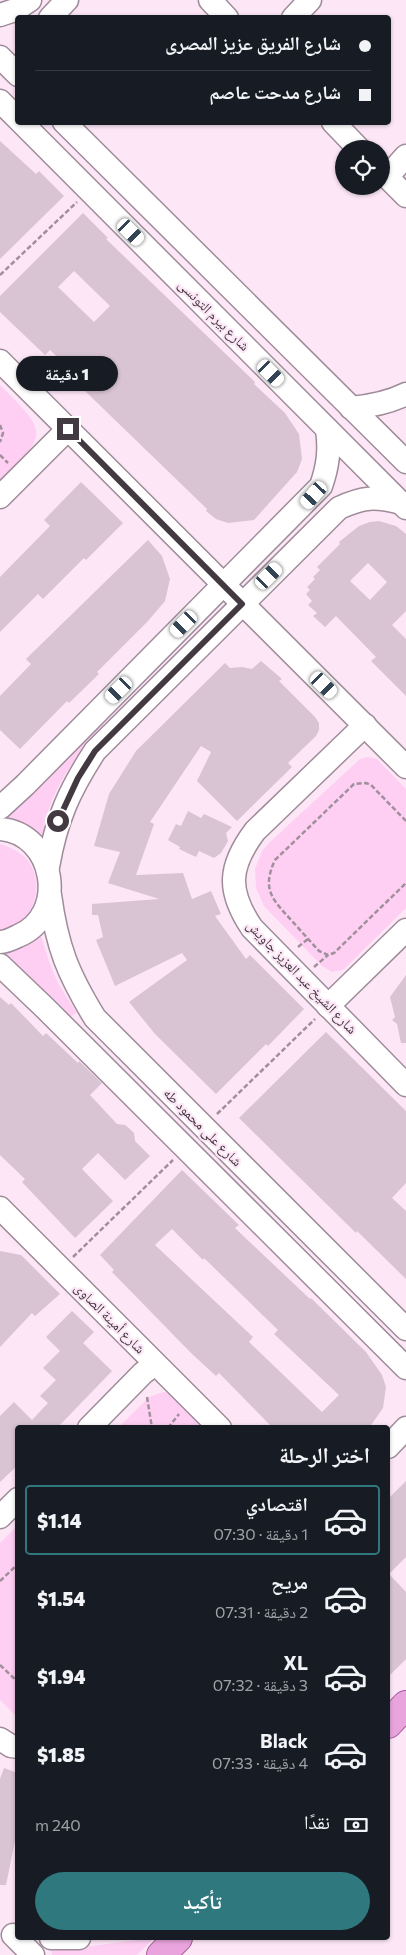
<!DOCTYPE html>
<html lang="ar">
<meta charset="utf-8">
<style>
:root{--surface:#171b24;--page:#20242c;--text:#f1f3f6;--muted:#9ea1a6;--line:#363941;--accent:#2f787e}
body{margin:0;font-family:Commissioner,"Noto Naskh Arabic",sans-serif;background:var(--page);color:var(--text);direction:rtl;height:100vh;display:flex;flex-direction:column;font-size:19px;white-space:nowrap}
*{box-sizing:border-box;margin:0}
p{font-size:16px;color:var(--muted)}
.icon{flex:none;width:28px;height:28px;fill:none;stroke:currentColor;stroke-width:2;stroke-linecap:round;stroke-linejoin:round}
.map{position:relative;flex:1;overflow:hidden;direction:ltr}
.sheet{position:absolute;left:15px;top:1425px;width:375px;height:515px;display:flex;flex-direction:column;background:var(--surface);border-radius:5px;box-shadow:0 1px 4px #0004;direction:rtl}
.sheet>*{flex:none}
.banner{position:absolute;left:15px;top:15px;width:376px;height:110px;border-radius:5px;box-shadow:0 1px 4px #0004;direction:rtl;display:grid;align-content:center;height:110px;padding:0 20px;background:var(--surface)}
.fabs{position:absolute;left:335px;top:140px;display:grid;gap:10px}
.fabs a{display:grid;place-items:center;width:55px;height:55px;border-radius:50%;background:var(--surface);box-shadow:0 1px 4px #0004;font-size:25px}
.end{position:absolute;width:22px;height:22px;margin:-11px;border:6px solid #423a40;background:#fff;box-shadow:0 0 0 2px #fff}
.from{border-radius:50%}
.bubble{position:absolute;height:35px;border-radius:18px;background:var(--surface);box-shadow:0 1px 4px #0004;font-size:16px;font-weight:800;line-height:35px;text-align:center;direction:rtl}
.car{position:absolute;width:15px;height:30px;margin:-15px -8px;border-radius:6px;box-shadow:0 0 4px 1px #0007;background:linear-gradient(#fff 24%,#345 0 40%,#fff 0 76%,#345 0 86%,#fff 0)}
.banner b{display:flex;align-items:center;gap:18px;height:48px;font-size:19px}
.banner b+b{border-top:1px solid var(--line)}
.banner i{width:12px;height:12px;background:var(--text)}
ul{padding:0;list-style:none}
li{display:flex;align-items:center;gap:15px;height:70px;margin:0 10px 8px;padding:0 10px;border:2px solid transparent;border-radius:5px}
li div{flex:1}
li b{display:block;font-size:19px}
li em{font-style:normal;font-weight:800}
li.selected{border-color:var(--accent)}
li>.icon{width:45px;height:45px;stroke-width:1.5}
h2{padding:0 20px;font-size:22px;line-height:60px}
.pay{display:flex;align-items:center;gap:12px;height:55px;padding:0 20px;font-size:19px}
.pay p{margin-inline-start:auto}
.cta{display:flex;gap:10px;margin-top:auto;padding:10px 20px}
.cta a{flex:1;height:58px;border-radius:30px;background:var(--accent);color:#fff;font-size:20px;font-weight:800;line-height:58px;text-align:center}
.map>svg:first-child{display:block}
.green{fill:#fecff3}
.building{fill:#d9c4d4;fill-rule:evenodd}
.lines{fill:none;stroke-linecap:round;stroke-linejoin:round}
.minor-casing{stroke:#9f8c9a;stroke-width:25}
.major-casing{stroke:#a55897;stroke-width:30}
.path{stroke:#9f909b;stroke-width:2.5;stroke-dasharray:5 2.5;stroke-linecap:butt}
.minor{stroke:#fff;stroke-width:22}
.major{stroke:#e9a4dd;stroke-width:28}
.route{stroke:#423a40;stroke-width:6}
.labels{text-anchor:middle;stroke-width:4.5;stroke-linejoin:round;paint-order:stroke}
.street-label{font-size:14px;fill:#423a40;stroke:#fde7f7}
</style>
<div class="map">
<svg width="406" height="1955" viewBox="0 0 406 1955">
<rect width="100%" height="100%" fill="#fde7f7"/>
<!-- green -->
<g class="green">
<path d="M0,385C49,434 48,433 0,482Z"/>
<path d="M98,721L104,725C73,759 47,793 42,841L0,819Z"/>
<polygon points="368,757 377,759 406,789 406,908 343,970 332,972 322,966 264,906 256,888 255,869 262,851 271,841 360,759"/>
<path d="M0,844C11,848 22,852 29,862C46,887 32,928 0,931Z"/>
<path d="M40,931C49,965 56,984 77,1012L69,1018L2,954L21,947Z"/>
<polygon points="163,1392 171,1393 212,1428 118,1428 149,1397"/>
<polygon points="17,1526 17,1717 0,1700 0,1543"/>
<polygon points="154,1938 137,1955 52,1955 51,1951"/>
</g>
<!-- building -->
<g class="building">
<polygon points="0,141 36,174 39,171 64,196 0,259"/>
<path d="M83,213L108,238L106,239L255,382L254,384L285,413L299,434L302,459L297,472L254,520L228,523L216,519L206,511L207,509L85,391L89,387L50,350L45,355L0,312V296ZM74,271L110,306L94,322L58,287Z"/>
<polygon points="81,482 123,523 86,560 84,558 43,599 38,594 0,632 0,577 50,526 44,520"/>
<path d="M379,521L396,526L406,534V611L392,625L406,639V696L371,661L376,657L336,616L325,627L313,616L317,613L308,605L312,601L306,594L310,590L307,587L315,579L313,577L320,570L317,567L340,544L339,542L359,526L370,522ZM368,563L387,582L370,600L350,581Z"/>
<polygon points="148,540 162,556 170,579 165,601 148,621 97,672 99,674 69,703 67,701 20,749 0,730 0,696 31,664 26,659"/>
<polygon points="261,661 282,679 279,681 315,717 319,723 319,730 316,736 288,763 292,767 237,821 197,781 211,752 201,746 150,822 154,824 136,875 183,873 192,899 211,891 221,914 215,916 246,959 250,955 304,1009 268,1046 266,1044 216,1094 155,1034 129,1002 187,960 182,953 115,986 96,940 103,937 98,915 92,915 92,904 159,899 108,883 120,852 94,846 109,794 136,751 225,663 230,668 242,667 252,669"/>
<polygon points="188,811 201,818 204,814 232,827 226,833 228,841 221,853 214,858 199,851 196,857 179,849 180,847 168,840 176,824 181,826"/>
<polygon points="406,975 406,1043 401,1043 397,1024 392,1020 395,1017 390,997"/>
<polygon points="0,997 9,1005 11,1003 43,1036 46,1033 78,1063 79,1061 102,1083 90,1095 117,1124 125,1125 131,1130 134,1133 135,1141 150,1156 125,1180 98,1153 82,1169 113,1201 75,1238 22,1182 25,1179 0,1155"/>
<polygon points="326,1032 406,1111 406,1183 392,1198 406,1211 406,1279 357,1231 356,1233 239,1118"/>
<path d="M182,1170L239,1225L235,1228L310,1299L311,1298L366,1352L382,1375L386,1387L383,1408L369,1428H273L219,1373L216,1376L191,1353L112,1272L114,1270L100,1255ZM172,1229L203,1260L204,1258L278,1330L274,1334L339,1395L322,1412L249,1342L253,1337L155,1245Z"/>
<polygon points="0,1251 21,1255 60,1294 35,1316 32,1313 0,1347"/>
<polygon points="72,1311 94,1332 83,1343 112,1371 57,1428 18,1428 18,1465 0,1482 0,1416 14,1402 32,1420 48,1403 40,1396 56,1380 43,1368 60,1351 46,1337"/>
<polygon points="406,1481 406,1557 389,1574 406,1592 406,1659 388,1677 388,1499"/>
<polygon points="4,1768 18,1773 18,1826 6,1885 0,1885 0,1779"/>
</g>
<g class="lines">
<defs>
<g id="minor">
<polyline points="210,0 227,18"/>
<polyline points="0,15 15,10 30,0"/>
<polyline points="50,18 67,0"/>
<polyline points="293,18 310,0"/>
<polyline points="0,57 18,75"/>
<polyline points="0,101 18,119"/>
<polyline points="21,122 406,508"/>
<polyline points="64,122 406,462"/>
<polyline points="333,122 359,149"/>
<polyline points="381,171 406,196"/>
<polyline points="387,177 406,156"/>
<polyline points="0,361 406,767"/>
<path d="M351,408C371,406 388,403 406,394"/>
<polyline points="0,497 68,429"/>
<path d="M365,725L255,831C228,867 227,891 252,928L406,1085"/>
<path d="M0,808L25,785L321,486C328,466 330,450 327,429"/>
<path d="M0,829C55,833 69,915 18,936C12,939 6,942 0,942"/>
<path d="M48,867C56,820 69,791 95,751L339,508C363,497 375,496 401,503"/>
<path d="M50,895C57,947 68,974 95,1018L406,1329"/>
<polyline points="0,965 45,1008 406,1368"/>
<polyline points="328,1006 406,930"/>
<polyline points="0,1208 220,1428"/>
<polyline points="89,1428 143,1373 155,1364"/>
<polyline points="388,1447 406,1428"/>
<polyline points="0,1517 18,1499"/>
<polyline points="0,1739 11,1746 18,1747"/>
<polyline points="13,1935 33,1955"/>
<polyline points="51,1938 79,1938"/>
</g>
<g id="major">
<polyline points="388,1724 406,1705"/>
<polyline points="161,1955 178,1938"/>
</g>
</defs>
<!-- minor casing -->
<use href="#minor" class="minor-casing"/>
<!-- major casing -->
<use href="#major" class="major-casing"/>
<!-- path -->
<g class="path">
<polyline points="0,275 77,202"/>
<polyline points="0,425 3,433 0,442"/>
<polyline points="0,455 8,463"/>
<path d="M406,821L371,785L366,783L354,784L275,860C261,890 273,900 292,921C301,931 310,941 319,951L328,955L334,953L406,883"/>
<polyline points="298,947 308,939"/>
<polyline points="314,967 328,955"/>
<polyline points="217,1114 315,1019"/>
<polyline points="73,1257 173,1160"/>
<polyline points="147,1397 152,1428"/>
<polyline points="168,1428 179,1414"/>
<polyline points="0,1581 18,1564"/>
<polyline points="0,1665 18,1682"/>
</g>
<!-- minor -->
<use href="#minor" class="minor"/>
<!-- major -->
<use href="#major" class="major"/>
</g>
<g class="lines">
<!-- route -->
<polyline class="route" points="58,821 78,778 95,751 242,604 68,429"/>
</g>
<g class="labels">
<!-- street labels -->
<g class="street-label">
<text transform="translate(214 315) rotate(45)" y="5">شارع بيرم التونسى</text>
<text transform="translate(302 977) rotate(46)" y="5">شارع الشيخ عبد العزيز جاويش</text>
<text transform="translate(203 1127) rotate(45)" y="5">شارع على محمود طه</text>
<text transform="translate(110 1318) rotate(45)" y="5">شارع أمينة الصاوى</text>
</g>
</g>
</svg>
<div class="fabs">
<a><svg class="icon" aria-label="locate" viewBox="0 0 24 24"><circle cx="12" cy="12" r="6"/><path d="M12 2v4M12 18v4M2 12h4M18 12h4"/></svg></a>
</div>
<i class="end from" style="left:58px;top:821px"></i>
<i class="end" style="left:68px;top:429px"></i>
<div class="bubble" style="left:16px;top:356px;width:102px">1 دقيقة</div>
<i class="car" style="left:131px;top:232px;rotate:135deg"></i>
<i class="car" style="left:271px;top:373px;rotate:135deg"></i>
<i class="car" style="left:314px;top:495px;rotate:222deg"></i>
<i class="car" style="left:269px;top:576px;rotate:45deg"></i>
<i class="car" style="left:184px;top:624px;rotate:225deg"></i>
<i class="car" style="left:324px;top:685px;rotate:135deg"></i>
<i class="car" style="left:119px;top:690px;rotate:225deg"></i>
<div class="banner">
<b><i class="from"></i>شارع الفريق عزيز المصرى</b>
<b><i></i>شارع مدحت عاصم</b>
</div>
<section class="sheet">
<h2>اختر الرحلة</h2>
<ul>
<li class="selected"><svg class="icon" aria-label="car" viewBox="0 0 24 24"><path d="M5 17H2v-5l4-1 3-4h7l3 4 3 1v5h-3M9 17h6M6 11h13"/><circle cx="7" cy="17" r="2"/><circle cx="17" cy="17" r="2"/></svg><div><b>اقتصادي</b><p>1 دقيقة · 07:30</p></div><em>$1.14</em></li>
<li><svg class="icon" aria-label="car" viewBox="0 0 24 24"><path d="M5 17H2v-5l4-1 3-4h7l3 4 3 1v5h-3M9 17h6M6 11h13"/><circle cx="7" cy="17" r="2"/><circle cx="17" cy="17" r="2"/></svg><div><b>مريح</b><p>2 دقيقة · 07:31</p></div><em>$1.54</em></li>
<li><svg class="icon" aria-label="car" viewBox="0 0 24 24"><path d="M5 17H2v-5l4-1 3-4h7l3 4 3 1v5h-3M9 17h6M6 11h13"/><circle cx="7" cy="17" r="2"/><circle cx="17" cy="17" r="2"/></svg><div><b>XL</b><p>3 دقيقة · 07:32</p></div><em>$1.94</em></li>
<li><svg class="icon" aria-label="car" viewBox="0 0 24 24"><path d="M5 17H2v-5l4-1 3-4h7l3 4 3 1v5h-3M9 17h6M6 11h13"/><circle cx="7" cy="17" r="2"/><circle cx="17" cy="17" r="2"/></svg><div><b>Black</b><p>4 دقيقة · 07:33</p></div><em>$1.85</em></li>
</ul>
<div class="pay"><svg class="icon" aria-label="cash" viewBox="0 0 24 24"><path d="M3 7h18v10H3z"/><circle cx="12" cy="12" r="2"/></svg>نقدًا<p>240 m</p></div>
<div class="cta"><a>تأكيد</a></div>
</section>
</div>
